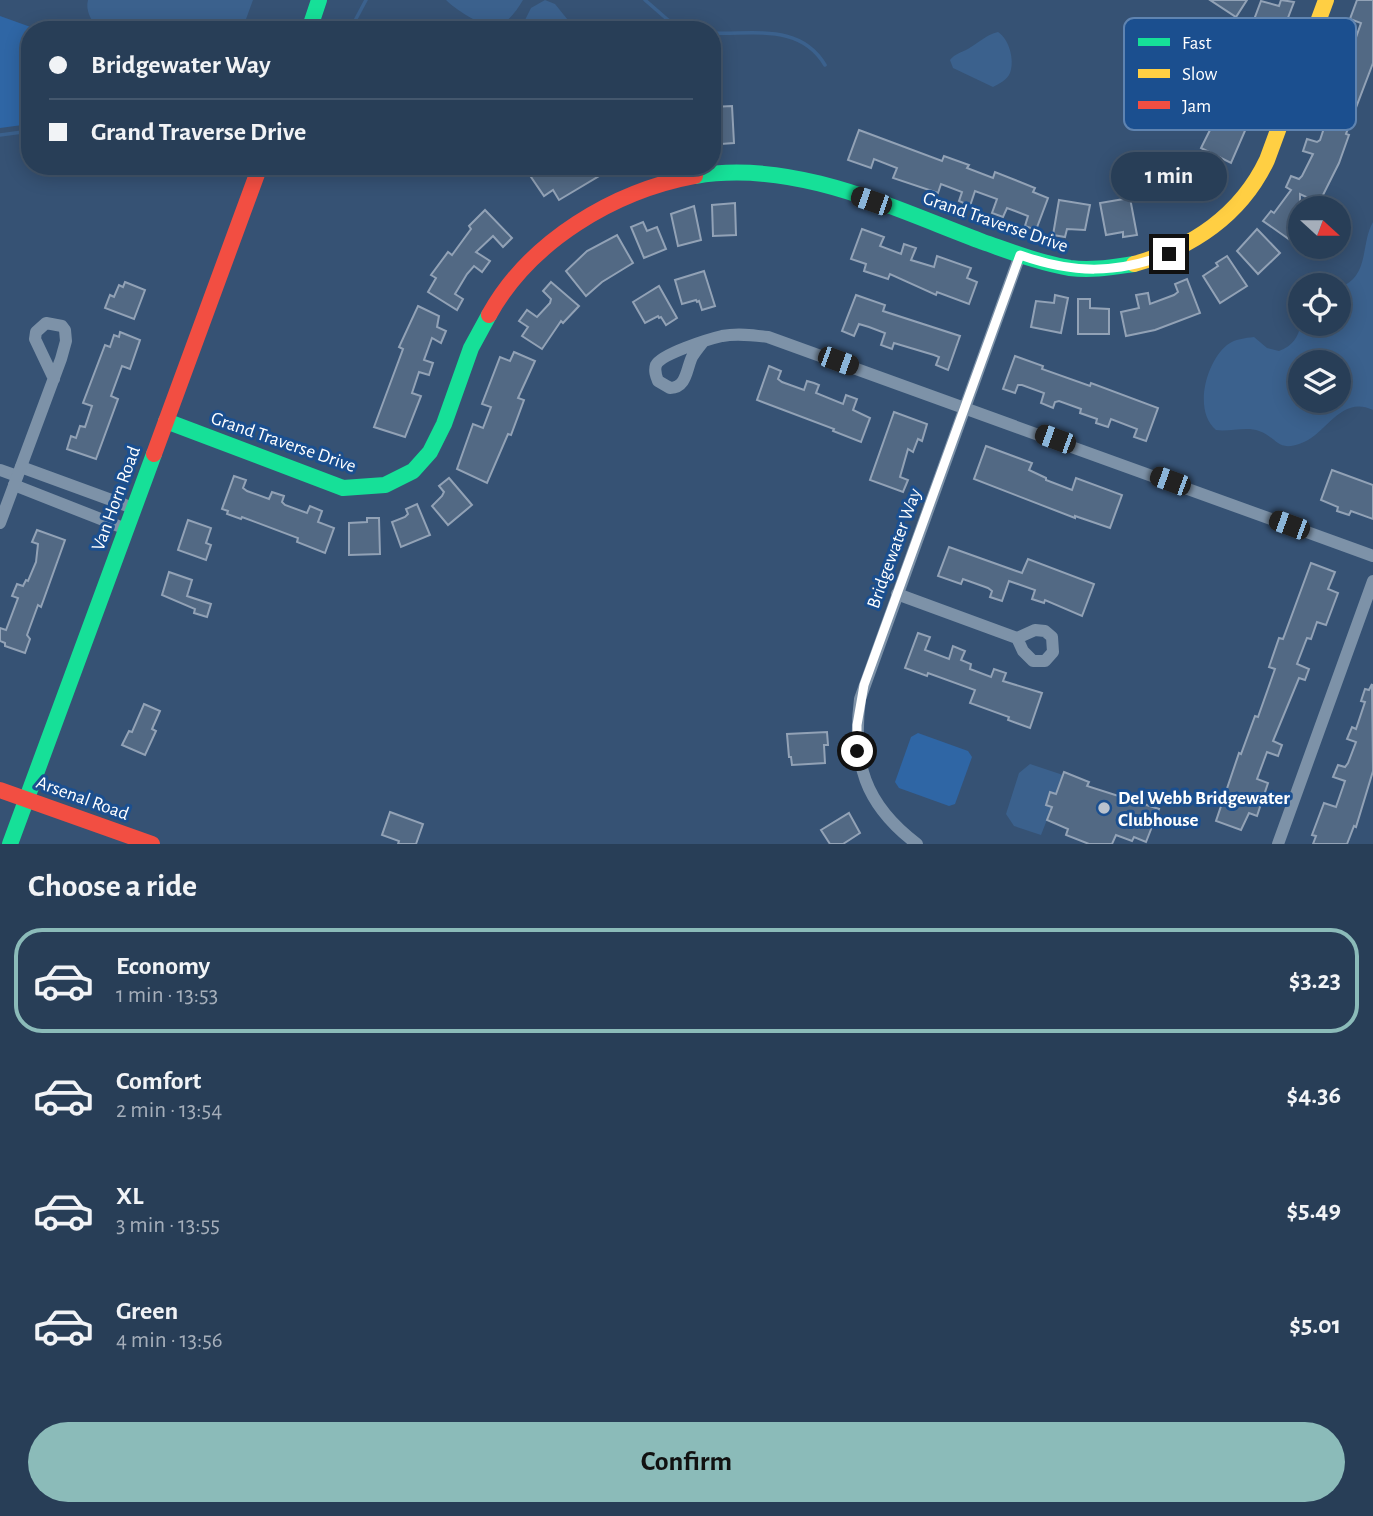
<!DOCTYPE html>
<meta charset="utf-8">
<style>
:root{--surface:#283e57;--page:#30455d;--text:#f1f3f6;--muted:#a5aeba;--line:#44576d;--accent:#8bbbb9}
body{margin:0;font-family:"Alegreya Sans",sans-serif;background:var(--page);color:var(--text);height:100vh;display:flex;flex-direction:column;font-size:26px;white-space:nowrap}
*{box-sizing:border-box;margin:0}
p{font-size:23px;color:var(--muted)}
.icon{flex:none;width:38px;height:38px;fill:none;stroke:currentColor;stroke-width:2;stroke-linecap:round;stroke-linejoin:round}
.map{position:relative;height:844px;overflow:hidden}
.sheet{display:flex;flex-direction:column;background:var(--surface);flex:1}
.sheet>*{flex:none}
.guide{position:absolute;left:21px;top:21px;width:700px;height:154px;border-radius:28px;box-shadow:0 4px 18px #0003,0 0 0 2px var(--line);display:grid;align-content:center;height:154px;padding:0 28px;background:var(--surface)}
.needle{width:46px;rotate:111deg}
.buttons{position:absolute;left:1288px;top:196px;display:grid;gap:14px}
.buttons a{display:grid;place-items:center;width:63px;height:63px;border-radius:50%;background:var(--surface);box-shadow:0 4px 18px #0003,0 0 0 2px var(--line);font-size:35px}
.end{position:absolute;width:32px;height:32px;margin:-16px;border:9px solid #fff;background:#111;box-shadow:0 0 0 4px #111}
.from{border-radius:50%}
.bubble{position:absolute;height:49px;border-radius:24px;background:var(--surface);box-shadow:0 4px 18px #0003,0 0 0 2px var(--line);font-size:23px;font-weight:700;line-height:49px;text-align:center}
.car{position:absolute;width:21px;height:42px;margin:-21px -10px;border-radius:9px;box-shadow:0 0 5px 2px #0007;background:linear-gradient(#222 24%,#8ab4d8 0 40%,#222 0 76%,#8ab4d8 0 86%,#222 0)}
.guide b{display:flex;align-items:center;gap:24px;height:66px;font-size:26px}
.guide b+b{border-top:2px solid var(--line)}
.guide i{width:18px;height:18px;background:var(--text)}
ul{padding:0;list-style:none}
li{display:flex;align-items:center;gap:21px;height:105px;margin:0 14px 10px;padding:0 14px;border:4px solid transparent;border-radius:28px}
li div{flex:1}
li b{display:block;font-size:26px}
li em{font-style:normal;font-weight:700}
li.current{border-color:var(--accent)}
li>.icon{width:63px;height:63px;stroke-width:1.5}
h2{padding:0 28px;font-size:32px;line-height:84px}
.primary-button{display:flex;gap:14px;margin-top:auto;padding:14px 28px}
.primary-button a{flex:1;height:80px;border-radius:42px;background:var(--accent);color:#111;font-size:28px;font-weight:700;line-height:80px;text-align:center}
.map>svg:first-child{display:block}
.green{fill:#2f66a5}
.water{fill:#3b618d;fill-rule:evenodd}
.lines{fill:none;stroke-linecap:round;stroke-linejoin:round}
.stream{stroke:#3b618d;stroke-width:3.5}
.building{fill:#526984;stroke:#92a2b6;stroke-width:2}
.street{stroke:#7d92a8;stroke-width:12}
.fast{stroke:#16e098;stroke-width:16}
.slow{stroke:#ffcf43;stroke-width:16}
.jam{stroke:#f24e42;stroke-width:16}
.route{stroke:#fff;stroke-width:9}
.poi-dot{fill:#b9c2ce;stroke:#1b4f8f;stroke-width:2.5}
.labels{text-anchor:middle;stroke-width:6;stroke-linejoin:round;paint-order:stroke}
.street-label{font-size:19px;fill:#fff;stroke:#1b4f8f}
.poi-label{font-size:19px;font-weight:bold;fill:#fff;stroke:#1b4f8f;text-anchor:start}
.key{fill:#1b4f8f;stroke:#5f84b1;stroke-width:2}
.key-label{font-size:19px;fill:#fff}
</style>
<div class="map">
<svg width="1373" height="844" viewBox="0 0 1373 844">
<rect width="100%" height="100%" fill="#365274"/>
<!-- green -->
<g class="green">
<polygon points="0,16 39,30 30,30 30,124 0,128"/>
<polygon points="918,733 968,751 972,757 955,804 949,806 899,788 895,782 911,737"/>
</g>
<!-- water -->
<g class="water">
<path d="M88,0H253L242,30H98C92,21 85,11 88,0Z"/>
<path d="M446,0H523C518,8 510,21 500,25C486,30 456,10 446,0Z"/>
<polygon points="545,0 555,4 576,30 520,30 531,8"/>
<path d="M998,32C1009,39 1015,60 1010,73C1007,80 999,84 993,87L953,68L950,60C955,53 964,52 971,47C981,41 986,35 998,32Z"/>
<path d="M1373,222V410C1342,395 1328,431 1304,442C1276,454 1278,437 1259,431C1247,426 1229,432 1216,430C1193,411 1206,362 1227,345C1235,339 1245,338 1254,337L1267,348L1279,351C1292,346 1298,338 1301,324H1339V285H1323L1330,281L1345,285C1369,272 1361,243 1373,222ZM1339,362V401H1300V362Z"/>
<polygon points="1030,764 1063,775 1056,794 1050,793 1046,804 1052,807 1041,835 1014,826 1006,814 1019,773"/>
</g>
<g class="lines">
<!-- stream -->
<g class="stream">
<polyline points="645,0 668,20 686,30"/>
<polyline points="350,30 366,0"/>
<path d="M712,33C753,35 800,23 825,65"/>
<polyline points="0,135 30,131"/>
</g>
</g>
<!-- building -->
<g class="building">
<polygon points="1210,0 1247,0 1236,17"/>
<polygon points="1281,0 1294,2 1281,36 1252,25 1261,1 1279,6"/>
<polygon points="1357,0 1373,0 1373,63 1346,134 1349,135 1339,163 1319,203 1300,194 1300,232 1293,242 1263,221 1271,211 1274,213 1291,190 1286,187 1291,176 1299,179 1302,176 1313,154 1303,151 1307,139 1317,142 1320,140 1328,116 1316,112 1321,100 1329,103 1330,100 1332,100 1340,78 1330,74 1334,62 1338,64 1345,46 1352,49 1361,23 1350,19"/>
<polygon points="1240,43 1264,52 1259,69 1268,73 1264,84 1255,81 1246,107 1254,110 1231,163 1201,148 1220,110 1217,109"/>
<polygon points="732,106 734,143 721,144 720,132 712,131 712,107"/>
<polygon points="859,130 942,161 944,156 969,165 967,168 993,178 995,172 1035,188 1033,192 1048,198 1036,230 1025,226 1028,216 1007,208 1003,217 992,213 997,199 975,191 970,206 959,201 962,192 941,184 938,193 893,178 897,168 874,159 871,168 848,160"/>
<polygon points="1195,156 1220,180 1211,190 1205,184 1193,195 1174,178"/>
<polygon points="547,166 616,166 617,168 598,174 599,176 559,200 553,190 544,196 531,177"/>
<polygon points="1130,198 1137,235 1123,237 1123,232 1106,235 1100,203"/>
<polygon points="1059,200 1090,205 1085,230 1067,229 1065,237 1053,235"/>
<polygon points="735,203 736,235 713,236 712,205"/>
<polygon points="694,206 701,240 678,246 671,214"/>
<polygon points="485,210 512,238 503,247 493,236 476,252 490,261 482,272 474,266 467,274 455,294 463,299 457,310 428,292 436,278 431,275 448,252 452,255 471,229 469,226"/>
<polygon points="643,222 647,231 657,227 666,249 644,258 631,227"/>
<polygon points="862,229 884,237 880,246 901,254 904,244 916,248 911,260 934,267 937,256 971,268 967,278 977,282 969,304 937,292 936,295 890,274 888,279 864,271 866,264 851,259"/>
<polygon points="1257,229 1280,253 1258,274 1237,251"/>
<polygon points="617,235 633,263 602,282 586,296 566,271 587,251"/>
<polygon points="1227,256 1247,286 1220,303 1203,276 1218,266 1216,263"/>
<polygon points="704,271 715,306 702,310 699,301 697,302 696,300 682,304 675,280"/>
<polygon points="1187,279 1200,313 1155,330 1126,336 1121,312 1139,308 1136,295 1148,293 1150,304 1174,295 1178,292 1175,284"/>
<polygon points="125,282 145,290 134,319 105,308 110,295 114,297 119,285 123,287"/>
<polygon points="551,282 579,306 563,323 561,321 542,349 522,336 528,327 519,321 527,310 537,317 550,303 551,299 543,291"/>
<polygon points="659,286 677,318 666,325 661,317 659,318 658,316 645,323 633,302"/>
<polygon points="856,295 885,305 883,311 960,336 948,370 936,365 939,357 934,355 894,343 892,349 881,345 885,333 869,327 859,324 854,336 842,331"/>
<polygon points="1055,295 1068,298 1061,333 1031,327 1036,301 1054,303"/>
<polygon points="1078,299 1090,299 1090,308 1109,309 1109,334 1078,334"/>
<polygon points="418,306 439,316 437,327 446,331 441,343 432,338 424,360 433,363 429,375 419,372 412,393 421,396 405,437 374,427 403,349 399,347"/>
<polygon points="120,332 140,340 130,369 122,366 111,396 118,399 96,459 67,449 71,436 76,438 80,426 85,427 92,406 83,403 105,345 110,347 114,335 119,337"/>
<polygon points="514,352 535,361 518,398 524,400 511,435 508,434 487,483 457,469 473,424 483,428 491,407 482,404 500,357 510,361"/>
<polygon points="1015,356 1043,366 1042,369 1090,386 1091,383 1158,408 1146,441 1134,437 1137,429 1111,419 1108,427 1096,423 1097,419 1080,413 1081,409 1059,401 1055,402 1053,408 1041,403 1044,393 1022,385 1018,385 1015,393 1003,389"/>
<polygon points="769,366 781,371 778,379 782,382 804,390 807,381 814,383 819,385 816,393 843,404 846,395 857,399 853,410 870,418 861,442 833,431 834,429 757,400"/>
<polygon points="894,412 927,424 922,441 918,439 913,452 908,449 900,477 908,480 903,492 870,480"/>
<polygon points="986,446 1032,463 1029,470 1046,478 1046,480 1072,490 1076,478 1122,495 1110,528 1075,516 1075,518 974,479"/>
<polygon points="1332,470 1373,485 1373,519 1351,511 1349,515 1337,511 1338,507 1321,500"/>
<polygon points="234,476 246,480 243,488 247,491 269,499 272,492 284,496 282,502 285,505 307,513 310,506 322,511 318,522 334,528 325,553 297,542 298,538 242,517 241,519 227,514 228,511 222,509"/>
<polygon points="449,478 472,505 448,525 432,506 442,496 444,492 439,486"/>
<polygon points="417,504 430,535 401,547 392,522 405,517 408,514 406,509"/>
<polygon points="367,518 379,518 380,554 349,555 349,523 367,522"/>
<polygon points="188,520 211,528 206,543 211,545 206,560 178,550"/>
<polygon points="37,530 65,540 41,607 38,605 27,635 30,639 25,653 5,646 5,643 0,641 0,628 6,630 18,598 12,596 17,584 23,586 26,580 28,581 36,562 38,544 32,542"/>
<polygon points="949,547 1022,573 1028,559 1094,584 1082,616 1045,600 1044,603 1032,599 1035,590 1009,581 1002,601 990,597 992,591 988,588 963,579 961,584 938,576"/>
<polygon points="1311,563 1335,572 1328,589 1338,593 1326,625 1317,622 1311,639 1307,638 1297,664 1309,669 1305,680 1299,678 1273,741 1282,745 1278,756 1267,752 1257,779 1268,783 1257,816 1249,813 1241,830 1216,821 1239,753 1241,754 1255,716 1258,717 1275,669 1269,667 1279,638 1283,639"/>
<polygon points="169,572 192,580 187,596 211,604 207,617 194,613 195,609 162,595"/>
<polygon points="918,633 930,637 925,650 949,659 953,646 965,651 961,660 971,664 970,669 991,677 994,669 1006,673 1003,681 1042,693 1030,728 1008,720 1009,717 970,703 975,690 928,673 927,676 905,668"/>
<polygon points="1372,684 1373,771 1356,827 1354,826 1347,844 1313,844 1316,836 1312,835 1324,803 1336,807 1345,781 1333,777 1338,765 1345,767 1348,763 1356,742 1347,739 1352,727 1356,729 1365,702 1361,701 1365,689 1369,690"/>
<polygon points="144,704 160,711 152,729 156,731 145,755 122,745 129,731 132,732"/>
<polygon points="827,732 828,745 824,745 825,763 792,765 791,757 789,757 787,734"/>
<polygon points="1064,772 1089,782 1087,786 1159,809 1146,842 1134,837 1132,841 1116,835 1112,844 1089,844 1066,835 1068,829 1047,820 1052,807 1046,805 1050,792 1056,794"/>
<polygon points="390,812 423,824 416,844 398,844 399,841 382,835"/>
<polygon points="849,813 860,833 843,844 830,844 821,830"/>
</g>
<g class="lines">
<!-- street -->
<g class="street">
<path d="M703,342C699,347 695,352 692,357C686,370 687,387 670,388L658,381C656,376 654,371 656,365C661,354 709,339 722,336C737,333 753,335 768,337L1373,556"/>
<polyline points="21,467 133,508"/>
<polyline points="0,470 17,476"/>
<polyline points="14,485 126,529"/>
<polyline points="0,523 61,359 66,341 65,330 62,326 46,323 36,332 35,339 54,379"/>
<polyline points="897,594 1017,638 1023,651 1033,661 1045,661 1053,652 1052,637 1045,631 1035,630 1017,638"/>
<path d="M917,844C864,804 852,762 860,699L1020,255"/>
<polyline points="1278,844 1373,581"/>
</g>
<!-- fast -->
<g class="fast">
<polyline points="309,30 319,0"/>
<path d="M695,176C795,159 892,208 983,242C1012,252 1040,263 1070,268C1092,271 1113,267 1134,264"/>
<polyline points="166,421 343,488 385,485 413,471 430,452 444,424 471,348 489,315"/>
<polyline points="10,844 154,454"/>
</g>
<!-- slow -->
<path class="slow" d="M1134,264C1192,248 1241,215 1267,160L1326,0"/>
<!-- jam -->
<g class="jam">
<path d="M489,315C530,241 614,191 695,176"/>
<polyline points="154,454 260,166"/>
<polyline points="0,790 152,844"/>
</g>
</g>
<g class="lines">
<!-- route -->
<path class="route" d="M857,751V725L864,685L1020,255C1074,274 1115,274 1169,254"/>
</g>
<!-- markers -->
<circle class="poi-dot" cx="1104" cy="808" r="7"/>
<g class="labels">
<!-- street labels -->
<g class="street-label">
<text transform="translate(996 221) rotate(19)" y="7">Grand Traverse Drive</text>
<text transform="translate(284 441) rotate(19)" y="7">Grand Traverse Drive</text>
<text transform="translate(115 498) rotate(-70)" y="7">Van Horn Road</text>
<text transform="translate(893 548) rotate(-70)" y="7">Bridgewater Way</text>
<text transform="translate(83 797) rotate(20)" y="7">Arsenal Road</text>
</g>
<!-- poi labels -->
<g class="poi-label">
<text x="1118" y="804">Del Webb Bridgewater<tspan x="1118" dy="22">Clubhouse</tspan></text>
</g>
</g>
<!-- legend -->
<rect x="1124" y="18" width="232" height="112" rx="10" class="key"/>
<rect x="1138" y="38" width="32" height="8" fill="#16e098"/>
<rect x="1138" y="69" width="32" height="9" fill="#ffcf43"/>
<rect x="1138" y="101" width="32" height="8" fill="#f24e42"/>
<g class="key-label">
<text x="1182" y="49">Fast</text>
<text x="1182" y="80">Slow</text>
<text x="1182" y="112">Jam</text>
</g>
</svg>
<div class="buttons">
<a><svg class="needle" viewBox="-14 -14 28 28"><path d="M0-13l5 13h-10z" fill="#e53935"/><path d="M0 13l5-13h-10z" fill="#a5aeba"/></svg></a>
<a><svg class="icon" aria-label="locate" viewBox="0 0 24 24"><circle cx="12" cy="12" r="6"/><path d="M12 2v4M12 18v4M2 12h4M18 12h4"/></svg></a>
<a><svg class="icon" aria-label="layers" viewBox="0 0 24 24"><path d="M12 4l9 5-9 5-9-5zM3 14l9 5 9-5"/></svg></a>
</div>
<i class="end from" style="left:857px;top:751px"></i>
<i class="end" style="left:1169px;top:254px"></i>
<div class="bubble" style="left:1111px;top:152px;width:116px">1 min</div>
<i class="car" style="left:871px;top:201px;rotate:289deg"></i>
<i class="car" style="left:838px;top:361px;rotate:110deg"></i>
<i class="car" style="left:1055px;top:439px;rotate:290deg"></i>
<i class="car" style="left:1170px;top:481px;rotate:290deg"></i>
<i class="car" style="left:1289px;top:525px;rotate:290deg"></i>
<div class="guide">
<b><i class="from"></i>Bridgewater Way</b>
<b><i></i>Grand Traverse Drive</b>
</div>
</div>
<section class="sheet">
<h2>Choose a ride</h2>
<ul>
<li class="current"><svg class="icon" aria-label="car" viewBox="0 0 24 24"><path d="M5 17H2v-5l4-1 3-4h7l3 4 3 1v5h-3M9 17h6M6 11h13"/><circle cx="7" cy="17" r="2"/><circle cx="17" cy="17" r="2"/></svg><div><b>Economy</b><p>1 min · 13:53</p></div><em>$3.23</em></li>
<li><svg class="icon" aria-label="car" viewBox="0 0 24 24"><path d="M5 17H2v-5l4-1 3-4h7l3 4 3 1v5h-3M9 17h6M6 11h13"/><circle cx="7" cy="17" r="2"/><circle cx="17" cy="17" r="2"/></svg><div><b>Comfort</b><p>2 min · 13:54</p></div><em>$4.36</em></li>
<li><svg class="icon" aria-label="car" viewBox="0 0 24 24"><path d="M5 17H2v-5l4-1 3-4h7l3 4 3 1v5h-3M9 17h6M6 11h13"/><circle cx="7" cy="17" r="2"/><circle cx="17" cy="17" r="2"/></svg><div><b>XL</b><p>3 min · 13:55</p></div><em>$5.49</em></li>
<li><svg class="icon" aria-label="car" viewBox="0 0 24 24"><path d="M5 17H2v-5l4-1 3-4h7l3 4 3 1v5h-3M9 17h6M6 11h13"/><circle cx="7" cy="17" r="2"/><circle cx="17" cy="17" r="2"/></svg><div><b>Green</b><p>4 min · 13:56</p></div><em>$5.01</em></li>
</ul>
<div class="primary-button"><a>Confirm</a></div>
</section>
